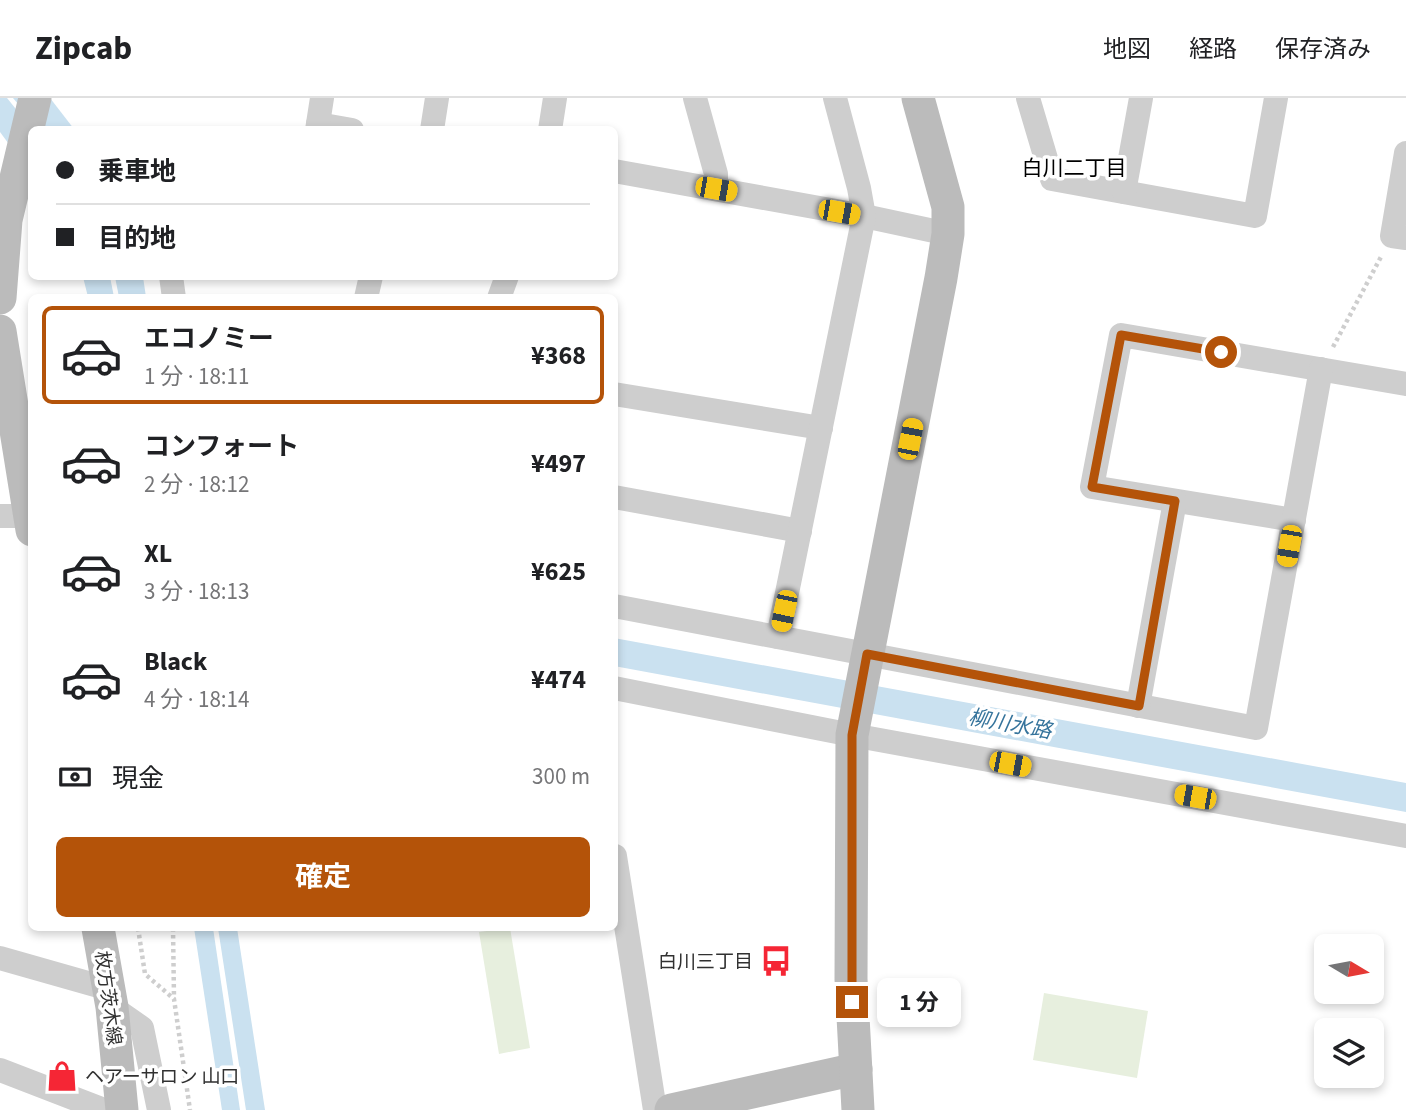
<!DOCTYPE html>
<html lang="ja">
<meta charset="utf-8">
<style>
:root{--surface:#fff;--page:#f2f2f2;--text:#202124;--muted:#757577;--line:#e0e0e0;--accent:#b45309}
body{margin:0;font-family:"Source Sans 3","Noto Sans JP",sans-serif;background:var(--page);color:var(--text);height:100vh;display:flex;flex-direction:column;font-size:26px;white-space:nowrap}
*{box-sizing:border-box;margin:0}
p{font-size:23px;color:var(--muted)}
.icon{flex:none;width:38px;height:38px;fill:none;stroke:currentColor;stroke-width:2;stroke-linecap:round;stroke-linejoin:round}
.map{position:relative;flex:1;overflow:hidden}
.side{position:absolute;left:28px;top:196px;width:590px;height:637px;display:flex;flex-direction:column;background:var(--surface);border-radius:10px;box-shadow:0 4px 10px #0003}
.side>*{flex:none}
.banner{position:absolute;left:28px;top:28px;width:590px;height:154px;border-radius:10px;box-shadow:0 4px 10px #0003;display:grid;align-content:center;height:154px;padding:0 28px;background:var(--surface)}
.needle{width:46px;rotate:100deg}
.tools{position:absolute;left:1314px;top:836px;display:grid;gap:14px}
.tools a{display:grid;place-items:center;width:70px;height:70px;border-radius:10px;background:var(--surface);box-shadow:0 4px 10px #0003;font-size:35px}
.end{position:absolute;width:32px;height:32px;margin:-16px;border:9px solid #b45309;background:#fff;box-shadow:0 0 0 4px #fff}
.from{border-radius:50%}
.bubble{position:absolute;height:49px;border-radius:10px;background:var(--surface);box-shadow:0 4px 10px #0003;font-size:23px;font-weight:700;line-height:49px;text-align:center}
.car{position:absolute;width:21px;height:42px;margin:-21px -10px;border-radius:9px;box-shadow:0 0 5px 2px #0007;background:linear-gradient(#f5c518 24%,#345 0 40%,#f5c518 0 76%,#345 0 86%,#f5c518 0)}
.banner b{display:flex;align-items:center;gap:24px;height:66px;font-size:26px}
.banner b+b{border-top:2px solid var(--line)}
.banner i{width:18px;height:18px;background:var(--text)}
ul{padding:12px 0 0;list-style:none}
li{display:flex;align-items:center;gap:21px;height:98px;margin:0 14px 10px;padding:0 14px;border:4px solid transparent;border-radius:10px}
li div{flex:1}
li b{display:block;font-size:26px}
li em{font-style:normal;font-weight:700}
li.current{border-color:var(--accent)}
li>.icon{width:63px;height:63px;stroke-width:1.5}
.pay{display:flex;align-items:center;gap:18px;height:77px;padding:0 28px;font-size:26px}
.pay p{margin-inline-start:auto}
.primary-button{display:flex;gap:14px;margin-top:auto;padding:14px 28px}
.primary-button a{flex:1;height:80px;border-radius:10px;background:var(--accent);color:#fff;font-size:28px;font-weight:700;line-height:80px;text-align:center}
header{display:flex;align-items:center;gap:42px;box-sizing:border-box;height:98px;padding:0 35px;background:var(--surface);border-bottom:2px solid var(--line)}
header strong{font-size:33px}
nav{display:flex;gap:38px;margin-inline-start:auto;font-size:24px}
.map>svg:first-child{display:block}
.green{fill:#e7efde}
.water{fill:#cae1f0}
.lines{fill:none;stroke-linecap:round;stroke-linejoin:round}
.path{stroke:#cecece;stroke-width:4.5;stroke-dasharray:3.5 3.5;stroke-linecap:butt}
.street{stroke:#cecece;stroke-width:24}
.secondary{stroke:#bbb;stroke-width:33}
.route{stroke:#b45309;stroke-width:9}
.labels{text-anchor:middle;stroke-width:7;stroke-linejoin:round;paint-order:stroke}
.poi-label{font-size:19px;fill:#313131;stroke:#fff;text-anchor:end}
.street-label{font-size:19px;fill:#313131;stroke:#fff}
.neighbourhood-label{font-size:21px;fill:#000;stroke:#fff}
.water-label{font-size:21px;font-style:italic;fill:#36749c;stroke:#fff}
</style>
<header>
<strong>Zipcab</strong>
<nav><a>地図</a><a>経路</a><a>保存済み</a></nav>
</header>
<div class="map">
<svg width="1406" height="1012" viewBox="0 0 1406 1012">
<rect width="100%" height="100%" fill="#fff"/>
<!-- green -->
<g class="green">
<polygon points="510,830 530,950 499,956 479,834"/>
<polygon points="1044,895 1148,913 1137,980 1033,962"/>
</g>
<!-- water -->
<g class="water">
<polygon points="0,0 7,0 32,31 31,76 0,34"/>
<polygon points="13,0 50,0 74,31 39,31"/>
<polygon points="83,179 110,179 114,199 88,199"/>
<polygon points="115,179 143,179 146,199 119,199"/>
<polygon points="614,540 1406,685 1406,714 614,568"/>
<polygon points="194,830 213,830 240,1012 222,1012"/>
<polygon points="218,830 237,830 265,1012 246,1012"/>
</g>
<g class="lines">
<!-- path -->
<g class="path">
<polyline points="1333,249 1382,157"/>
<polyline points="138,830 145,876 174,901 190,1012"/>
<polyline points="173,830 174,900"/>
</g>
<!-- street -->
<g class="street">
<polyline points="695,0 716,76 716,91"/>
<polyline points="1028,0 1052,81 1255,118 1276,0"/>
<polyline points="318,26 352,32"/>
<polyline points="317,32 322,0"/>
<polyline points="432,32 437,0"/>
<polyline points="550,32 555,0"/>
<polyline points="1406,55 1392,138 1406,140"/>
<polyline points="614,73 864,118 948,136"/>
<polyline points="1124,94 1141,0"/>
<polyline points="171,178 174,200"/>
<polyline points="366,200 371,178"/>
<polyline points="499,200 507,178"/>
<polyline points="614,296 821,330"/>
<polyline points="614,399 800,433"/>
<polyline points="0,418 29,418"/>
<polyline points="1294,422 1092,389 1121,237 1406,286"/>
<polyline points="614,508 1256,630 1321,271"/>
<polyline points="778,539 864,118 859,90 835,0"/>
<polyline points="614,590 852,637 1406,738"/>
<polyline points="1138,608 1175,403"/>
<polyline points="615,758 655,1012"/>
<polyline points="0,860 109,891"/>
<polyline points="112,909 142,930 159,1012"/>
<polyline points="0,972 104,1012"/>
</g>
<!-- secondary -->
<g class="secondary">
<polyline points="0,200 6,122 35,0"/>
<polyline points="0,233 32,432"/>
<polyline points="98,830 112,909 122,1012"/>
<polyline points="671,1012 856,971"/>
<polyline points="858,1012 851,881 852,637 941,180 948,136 948,109 918,0"/>
</g>
</g>
<g class="lines">
<!-- route -->
<polyline class="route" points="852,904 852,637 867,556 1139,608 1175,403 1092,389 1121,237 1221,254"/>
</g>
<!-- icons -->
<defs>
<symbol id="bus-bare" viewBox="-9 -9 18 18"><path d="M-5-6H5V4H4V6H2V4H-2V6H-4V4H-5ZM-3.5-4V0h7V-4ZM-3.5 1.2v1.5H-2V1.2ZM2 1.2v1.5H3.5V1.2Z" fill="#f52635" stroke="#fff" stroke-width="2.5" paint-order="stroke"/></symbol>
<symbol id="shop-bare" viewBox="-9 -9 18 18"><path d="M-5-2.5h2.3a2.7 3.5 0 0 1 5.4 0H5L5.5 6h-11ZM-1.5-2.5h3a1.5 2.3 0 0 0-3 0Z" fill="#f52635" stroke="#fff" stroke-width="2.5" paint-order="stroke"/></symbol>
</defs>
<g fill-rule="evenodd">
<use href="#bus-bare" x="754" y="841" width="44" height="44"/>
<use href="#shop-bare" x="40" y="956" width="44" height="44"/>
</g>
<g class="labels">
<!-- poi labels -->
<g class="poi-label">
<text x="753" y="870">白川三丁目</text>
<text x="85" y="985" text-anchor="start">ヘアーサロン 山口</text>
</g>
<!-- street labels -->
<g class="street-label">
<text transform="translate(109 900) rotate(82)" y="7">枚方茨木線</text>
</g>
<!-- neighbourhood labels -->
<g class="neighbourhood-label">
<text x="1074" y="77">白川二丁目</text>
</g>
<!-- water labels -->
<g class="water-label">
<text transform="translate(1010 626) rotate(10)" y="7">柳川水路</text>
</g>
</g>
</svg>
<div class="tools">
<a><svg class="needle" viewBox="-14 -14 28 28"><path d="M0-13l5 13h-10z" fill="#e53935"/><path d="M0 13l5-13h-10z" fill="#757577"/></svg></a>
<a><svg class="icon" aria-label="layers" viewBox="0 0 24 24"><path d="M12 4l9 5-9 5-9-5zM3 14l9 5 9-5"/></svg></a>
</div>
<i class="end from" style="left:1221px;top:254px"></i>
<i class="end" style="left:852px;top:904px"></i>
<div class="bubble" style="left:877px;top:880px;width:84px">1 分</div>
<i class="car" style="left:716px;top:91px;rotate:100deg"></i>
<i class="car" style="left:839px;top:114px;rotate:100deg"></i>
<i class="car" style="left:910px;top:341px;rotate:11deg"></i>
<i class="car" style="left:1289px;top:448px;rotate:190deg"></i>
<i class="car" style="left:784px;top:513px;rotate:192deg"></i>
<i class="car" style="left:1010px;top:666px;rotate:101deg"></i>
<i class="car" style="left:1195px;top:699px;rotate:280deg"></i>
<div class="banner">
<b><i class="from"></i>乗車地</b>
<b><i></i>目的地</b>
</div>
<section class="side">
<ul>
<li class="current"><svg class="icon" aria-label="car" viewBox="0 0 24 24"><path d="M5 17H2v-5l4-1 3-4h7l3 4 3 1v5h-3M9 17h6M6 11h13"/><circle cx="7" cy="17" r="2"/><circle cx="17" cy="17" r="2"/></svg><div><b>エコノミー</b><p>1 分 · 18:11</p></div><em>¥368</em></li>
<li><svg class="icon" aria-label="car" viewBox="0 0 24 24"><path d="M5 17H2v-5l4-1 3-4h7l3 4 3 1v5h-3M9 17h6M6 11h13"/><circle cx="7" cy="17" r="2"/><circle cx="17" cy="17" r="2"/></svg><div><b>コンフォート</b><p>2 分 · 18:12</p></div><em>¥497</em></li>
<li><svg class="icon" aria-label="car" viewBox="0 0 24 24"><path d="M5 17H2v-5l4-1 3-4h7l3 4 3 1v5h-3M9 17h6M6 11h13"/><circle cx="7" cy="17" r="2"/><circle cx="17" cy="17" r="2"/></svg><div><b>XL</b><p>3 分 · 18:13</p></div><em>¥625</em></li>
<li><svg class="icon" aria-label="car" viewBox="0 0 24 24"><path d="M5 17H2v-5l4-1 3-4h7l3 4 3 1v5h-3M9 17h6M6 11h13"/><circle cx="7" cy="17" r="2"/><circle cx="17" cy="17" r="2"/></svg><div><b>Black</b><p>4 分 · 18:14</p></div><em>¥474</em></li>
</ul>
<div class="pay"><svg class="icon" aria-label="cash" viewBox="0 0 24 24"><path d="M3 7h18v10H3z"/><circle cx="12" cy="12" r="2"/></svg>現金<p>300 m</p></div>
<div class="primary-button"><a>確定</a></div>
</section>
</div>
